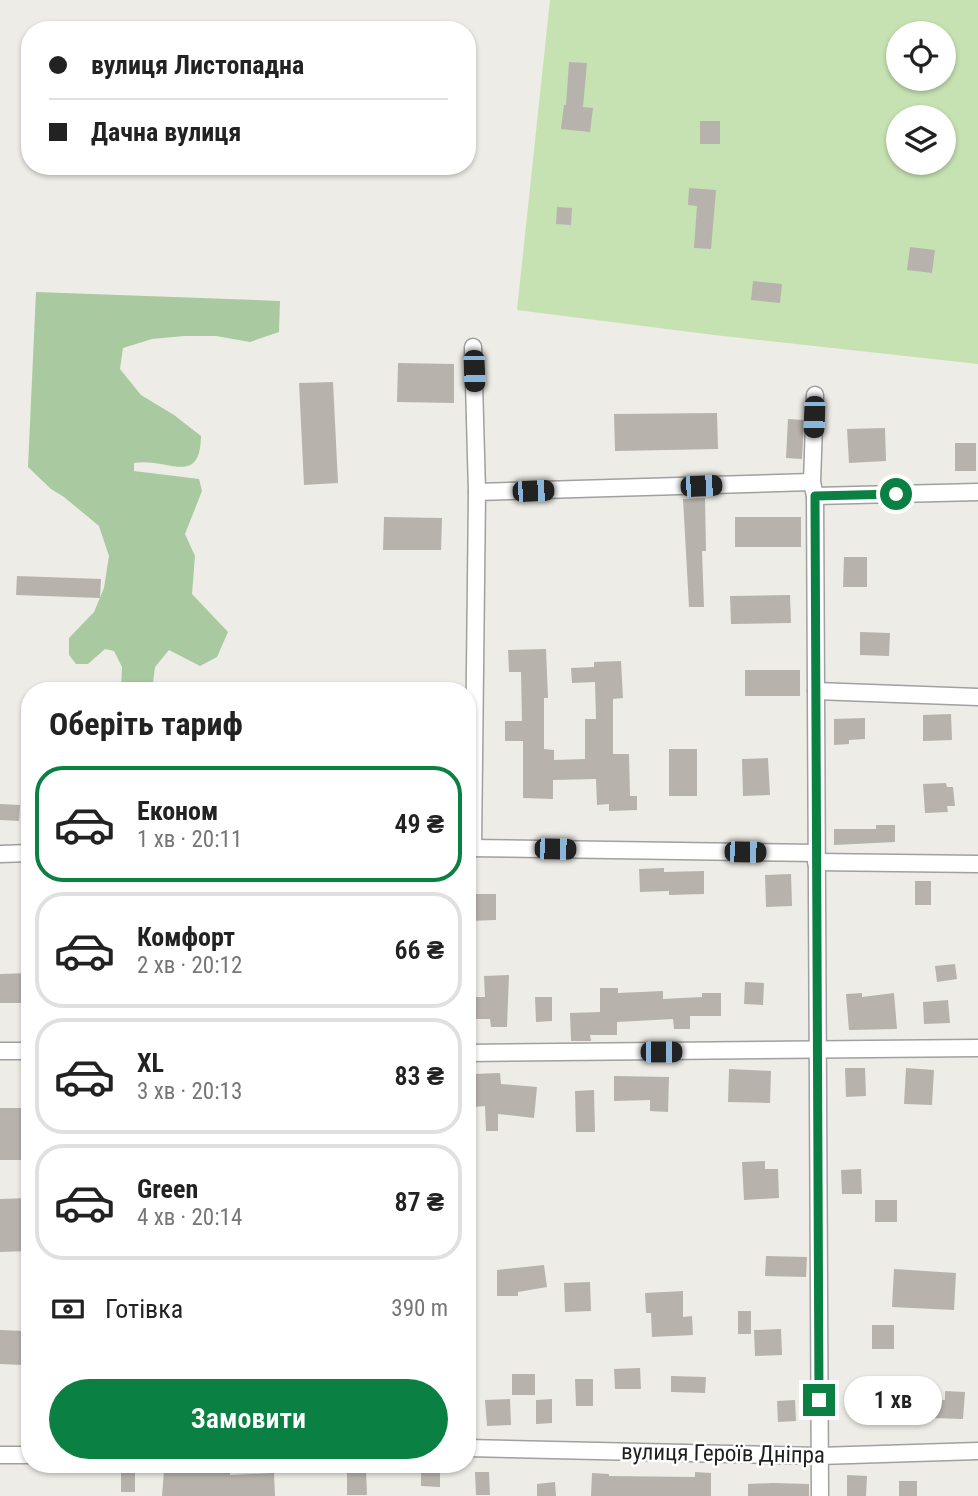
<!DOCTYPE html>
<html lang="uk">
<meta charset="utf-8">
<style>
:root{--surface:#fff;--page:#f6f6f6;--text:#222;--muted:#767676;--line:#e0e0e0;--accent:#0b8043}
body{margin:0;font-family:"Roboto Condensed",sans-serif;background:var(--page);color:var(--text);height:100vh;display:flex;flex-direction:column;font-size:26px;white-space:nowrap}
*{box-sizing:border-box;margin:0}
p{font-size:23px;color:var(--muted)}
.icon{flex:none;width:38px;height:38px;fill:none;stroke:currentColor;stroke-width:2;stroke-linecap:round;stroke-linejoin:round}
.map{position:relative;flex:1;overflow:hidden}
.drawer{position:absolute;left:21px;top:682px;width:455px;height:791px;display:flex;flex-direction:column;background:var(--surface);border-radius:28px;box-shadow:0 2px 5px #0004}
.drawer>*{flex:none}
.hud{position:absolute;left:21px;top:21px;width:455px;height:154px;border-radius:28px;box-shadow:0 2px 5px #0004;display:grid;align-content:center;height:154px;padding:0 28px;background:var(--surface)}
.buttons{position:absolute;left:886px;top:21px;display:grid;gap:14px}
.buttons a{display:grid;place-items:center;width:70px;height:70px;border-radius:50%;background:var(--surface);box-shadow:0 2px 5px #0004;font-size:35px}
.end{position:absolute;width:32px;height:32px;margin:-16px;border:9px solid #0b8043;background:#fff;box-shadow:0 0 0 4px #fff}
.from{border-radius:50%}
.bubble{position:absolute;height:49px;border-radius:24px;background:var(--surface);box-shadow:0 2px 5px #0004;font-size:23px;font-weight:600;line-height:49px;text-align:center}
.car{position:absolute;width:21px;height:42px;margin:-21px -10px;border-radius:9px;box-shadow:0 0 5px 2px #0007;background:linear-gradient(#222 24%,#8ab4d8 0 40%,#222 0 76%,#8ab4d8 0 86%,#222 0)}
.hud b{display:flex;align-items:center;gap:24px;height:66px;font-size:26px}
.hud b+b{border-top:2px solid var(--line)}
.hud i{width:18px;height:18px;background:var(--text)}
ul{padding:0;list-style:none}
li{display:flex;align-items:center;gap:21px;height:116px;margin:0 14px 10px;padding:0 14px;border:4px solid var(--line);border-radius:28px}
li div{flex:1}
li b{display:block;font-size:26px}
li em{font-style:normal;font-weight:600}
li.on{border-color:var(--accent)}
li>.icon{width:63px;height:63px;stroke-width:1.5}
h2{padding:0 28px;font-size:32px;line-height:84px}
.pay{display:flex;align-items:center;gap:18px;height:77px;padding:0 28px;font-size:26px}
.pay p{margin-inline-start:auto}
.button{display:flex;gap:14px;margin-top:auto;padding:14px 28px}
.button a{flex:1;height:80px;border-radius:42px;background:var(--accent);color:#fff;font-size:28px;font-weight:600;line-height:80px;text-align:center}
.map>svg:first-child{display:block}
.grass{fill:#c6e2b2;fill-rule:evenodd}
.forest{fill:#a9c9a0}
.building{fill:#b7b2ac}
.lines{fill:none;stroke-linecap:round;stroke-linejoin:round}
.street-casing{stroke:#a0a0a0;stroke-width:19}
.street{stroke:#fff;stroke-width:16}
.route{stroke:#0b8043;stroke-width:9}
.labels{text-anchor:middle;stroke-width:5;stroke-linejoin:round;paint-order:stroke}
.street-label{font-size:23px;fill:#1f1f1f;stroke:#fff}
</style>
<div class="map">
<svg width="978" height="1496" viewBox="0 0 978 1496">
<rect width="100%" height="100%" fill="#eeece6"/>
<!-- grass -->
<path class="grass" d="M550,0H978V364L714,335L517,310ZM898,33H943V79H898ZM898,117H943V163H898Z"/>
<!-- forest -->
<path class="forest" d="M36,292L280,301L279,332L250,342L216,336H184L152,339L123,348L120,369L141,395L174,415L201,436C200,488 168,457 134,463V471L199,479L202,491L185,534L195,556L192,594L228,632L217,657L200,666L169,650L155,667L152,691H118L121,688L122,667L114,651L105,649L88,664H76L69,655V638L94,612L104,588L109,556L99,526L64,497L51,489L28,467Z"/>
<!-- building -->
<g class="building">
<polygon points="569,62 587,63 583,107 593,108 590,132 561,129 564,105 566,105"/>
<rect x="700" y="121" width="20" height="23"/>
<polygon points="689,188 716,190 711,249 694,248 697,206 688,205"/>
<polygon points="557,207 572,208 571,225 556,224"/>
<polygon points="910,247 935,250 932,273 907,270"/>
<polygon points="753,281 782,284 780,303 751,300"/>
<polygon points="398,363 454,364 454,403 397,402"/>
<polygon points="333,382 338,483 304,485 299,383"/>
<polygon points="717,413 718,449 615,451 614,414"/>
<polygon points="788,419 804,420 802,459 786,458"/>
<polygon points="885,428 886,461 849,463 847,429"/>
<rect x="955" y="443" width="21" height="28"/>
<polygon points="705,498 706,551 702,551 704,607 689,607 683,499"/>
<polygon points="384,517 442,518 441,550 383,550"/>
<rect x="735" y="517" width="66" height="30"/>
<polygon points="844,557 867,557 867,587 843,587"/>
<polygon points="17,576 101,579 100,598 16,595"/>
<polygon points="790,595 791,623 731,624 730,596"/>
<polygon points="860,632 890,633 889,656 860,655"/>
<polygon points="546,649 548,698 544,698 544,749 554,750 554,760 585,759 585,719 596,719 595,682 572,683 571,668 594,667 594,662 621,661 623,698 613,699 613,754 629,754 630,796 637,796 637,810 609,811 609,804 597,805 596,779 553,780 553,799 523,798 523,741 505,741 505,721 522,721 521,672 509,672 508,650"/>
<rect x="745" y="670" width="55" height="26"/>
<polygon points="951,714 952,740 923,741 923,715"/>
<polygon points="865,718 865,739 849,740 849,744 834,745 834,719"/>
<rect x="669" y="749" width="28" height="47"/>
<polygon points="768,758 770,795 743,796 742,759"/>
<polygon points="946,783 947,787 953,787 955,806 947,806 948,812 925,813 923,784"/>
<polygon points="0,804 20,805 19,821 0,820"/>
<polygon points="876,825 895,825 895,842 834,845 834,829 876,829"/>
<polygon points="664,868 664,872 704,871 704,894 669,895 669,891 640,892 639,869"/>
<polygon points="791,874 792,906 766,907 765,875"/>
<rect x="915" y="881" width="16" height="24"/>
<polygon points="468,894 496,894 496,920 469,921"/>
<polygon points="955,964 957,979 937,982 935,966"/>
<polygon points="30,973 30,1003 0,1003 0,974"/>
<polygon points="509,975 507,1027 491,1027 490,1019 467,1019 467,997 485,997 484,976"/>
<polygon points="745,982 764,983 763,1005 744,1004"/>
<polygon points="600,988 618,988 618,993 663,991 663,999 702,997 702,993 721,993 721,1016 690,1016 690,1029 674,1029 673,1019 617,1022 617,1035 590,1035 591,1041 571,1041 570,1013 600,1012"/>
<polygon points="862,993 862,997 894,993 897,1029 849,1030 846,994"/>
<polygon points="535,997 552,997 552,1021 536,1022"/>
<polygon points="948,1000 950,1023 924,1024 923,1002"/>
<polygon points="845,1068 865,1068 866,1096 846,1097"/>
<polygon points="906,1068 934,1070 932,1105 904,1104"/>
<polygon points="729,1069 771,1071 770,1103 728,1102"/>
<polygon points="500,1073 501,1084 537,1087 534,1118 498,1114 498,1131 486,1131 485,1106 474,1107 473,1074"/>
<polygon points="614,1076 669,1077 668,1112 650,1111 650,1100 614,1101"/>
<polygon points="594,1090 595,1132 576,1132 575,1091"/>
<rect x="0" y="1108" width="30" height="52"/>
<polygon points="765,1161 765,1169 778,1169 779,1198 744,1200 742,1162"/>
<polygon points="861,1169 862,1194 842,1194 841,1170"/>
<polygon points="30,1198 30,1251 0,1252 0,1199"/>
<rect x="875" y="1200" width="22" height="22"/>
<polygon points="766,1256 807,1257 806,1277 765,1276"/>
<polygon points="544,1265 547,1287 518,1292 518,1296 497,1296 497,1270"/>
<polygon points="894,1269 956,1273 954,1310 892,1307"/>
<polygon points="590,1282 591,1311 565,1312 564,1283"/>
<polygon points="683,1291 683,1317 692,1316 693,1335 652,1337 651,1313 646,1313 645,1293"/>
<rect x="738" y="1311" width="13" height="23"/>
<rect x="872" y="1325" width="22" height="24"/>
<polygon points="781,1329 782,1355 755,1356 754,1330"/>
<polygon points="0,1330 25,1331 24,1365 0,1364"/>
<polygon points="640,1368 641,1389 615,1389 614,1369"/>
<rect x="512" y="1374" width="23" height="21"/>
<polygon points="671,1376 706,1377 705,1393 671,1392"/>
<polygon points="575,1379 593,1379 593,1406 576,1406"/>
<polygon points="945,1391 965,1392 963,1419 899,1417 899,1399 945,1400"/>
<rect x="848" y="1394" width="28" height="21"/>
<polygon points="510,1399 511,1425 487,1426 485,1400"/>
<polygon points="552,1399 552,1423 536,1424 536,1400"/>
<polygon points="795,1400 796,1421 778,1422 777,1401"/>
<rect x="121" y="1465" width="14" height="27"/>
<polygon points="201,1469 230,1470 230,1475 274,1473 275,1496 162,1496 164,1470 201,1473"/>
<polygon points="366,1470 367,1495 347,1495 347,1471"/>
<polygon points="421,1471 440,1471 440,1487 421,1486"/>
<polygon points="475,1472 489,1472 490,1495 476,1495"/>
<polygon points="695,1472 711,1473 711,1496 591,1496 592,1473 609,1474 609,1476 695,1477"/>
<polygon points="847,1475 867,1476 866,1496 847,1496"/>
<rect x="899" y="1481" width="18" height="15"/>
<polygon points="555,1482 556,1496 537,1496 537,1484"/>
<polygon points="773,1483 809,1484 809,1496 748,1496 748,1484"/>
</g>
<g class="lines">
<defs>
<g id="street">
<polyline points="473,347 477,492 473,847"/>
<polyline points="815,395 812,482 815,496 820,1496"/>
<polyline points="477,492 812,482"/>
<polyline points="815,496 978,492"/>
<polyline points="816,691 978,697"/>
<polyline points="467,848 816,853"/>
<polyline points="0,854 30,853"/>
<polyline points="816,862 978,864"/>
<polyline points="0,1051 30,1051"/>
<polyline points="467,1053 978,1048"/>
<polyline points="467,1448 819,1456 978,1451"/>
<polyline points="0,1455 30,1455"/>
</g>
</defs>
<!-- street casing -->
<use href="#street" class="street-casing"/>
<!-- street -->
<use href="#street" class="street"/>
</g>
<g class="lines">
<!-- route -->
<polyline class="route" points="819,1400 815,496 896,494"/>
</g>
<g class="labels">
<!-- street labels -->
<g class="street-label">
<text transform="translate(723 1453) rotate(1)" y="8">вулиця Героїв Дніпра</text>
</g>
</g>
</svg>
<div class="buttons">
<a><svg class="icon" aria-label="locate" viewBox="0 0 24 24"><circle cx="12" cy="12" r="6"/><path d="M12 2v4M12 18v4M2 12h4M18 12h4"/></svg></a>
<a><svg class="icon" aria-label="layers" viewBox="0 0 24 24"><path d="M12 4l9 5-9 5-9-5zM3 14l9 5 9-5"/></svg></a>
</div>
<i class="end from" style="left:896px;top:494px"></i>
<i class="end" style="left:819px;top:1400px"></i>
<div class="bubble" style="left:844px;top:1376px;width:98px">1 хв</div>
<i class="car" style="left:474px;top:371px;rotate:178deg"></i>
<i class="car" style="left:814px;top:417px;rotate:182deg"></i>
<i class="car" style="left:701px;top:486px;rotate:88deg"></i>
<i class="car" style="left:533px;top:491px;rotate:88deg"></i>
<i class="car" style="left:555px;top:849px;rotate:91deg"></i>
<i class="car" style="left:745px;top:852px;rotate:91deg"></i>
<i class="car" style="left:661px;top:1052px;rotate:90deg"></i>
<div class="hud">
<b><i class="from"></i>вулиця Листопадна</b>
<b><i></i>Дачна вулиця</b>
</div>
<section class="drawer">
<h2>Оберіть тариф</h2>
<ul>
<li class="on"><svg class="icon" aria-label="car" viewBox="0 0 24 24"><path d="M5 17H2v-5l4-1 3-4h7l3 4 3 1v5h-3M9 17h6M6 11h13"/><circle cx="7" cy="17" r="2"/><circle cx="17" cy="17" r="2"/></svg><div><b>Економ</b><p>1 хв · 20:11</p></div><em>49 ₴</em></li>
<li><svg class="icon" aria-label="car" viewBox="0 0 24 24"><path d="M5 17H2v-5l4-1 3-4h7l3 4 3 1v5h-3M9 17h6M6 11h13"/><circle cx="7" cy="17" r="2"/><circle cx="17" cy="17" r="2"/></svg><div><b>Комфорт</b><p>2 хв · 20:12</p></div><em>66 ₴</em></li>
<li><svg class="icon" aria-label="car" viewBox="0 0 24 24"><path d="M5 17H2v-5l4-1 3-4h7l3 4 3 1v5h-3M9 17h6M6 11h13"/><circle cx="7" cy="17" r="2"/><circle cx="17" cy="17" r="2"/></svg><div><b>XL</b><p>3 хв · 20:13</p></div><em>83 ₴</em></li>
<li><svg class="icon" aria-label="car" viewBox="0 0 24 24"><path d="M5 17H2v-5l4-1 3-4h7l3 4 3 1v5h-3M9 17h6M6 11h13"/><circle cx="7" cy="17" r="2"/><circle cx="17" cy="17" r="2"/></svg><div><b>Green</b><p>4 хв · 20:14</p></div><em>87 ₴</em></li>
</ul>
<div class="pay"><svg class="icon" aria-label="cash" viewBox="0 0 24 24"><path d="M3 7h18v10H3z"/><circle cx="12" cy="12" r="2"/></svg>Готівка<p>390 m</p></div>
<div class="button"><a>Замовити</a></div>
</section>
</div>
